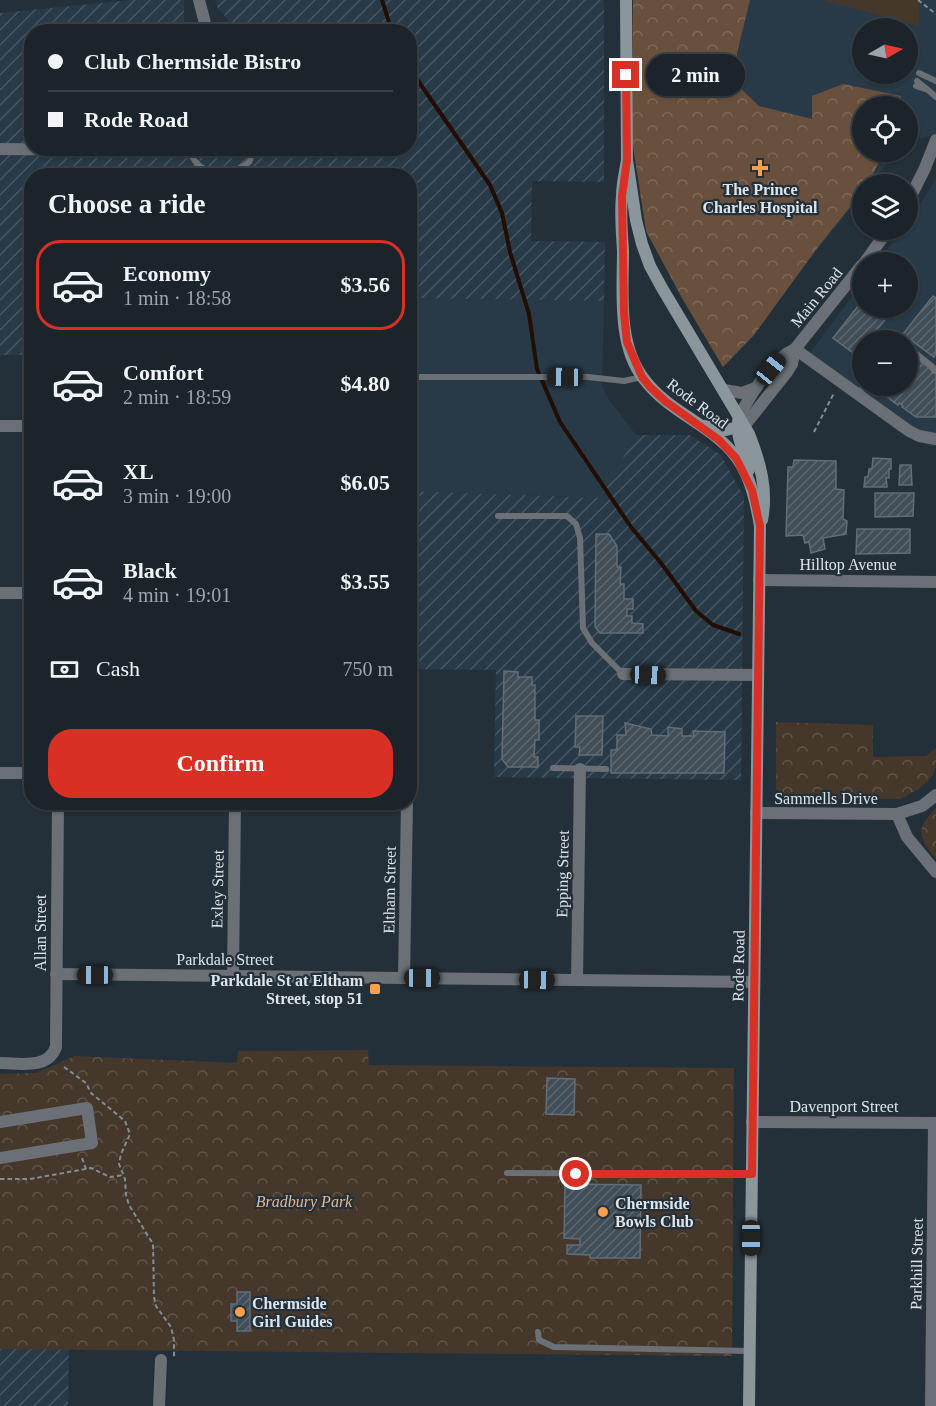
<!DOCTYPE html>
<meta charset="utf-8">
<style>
:root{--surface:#1b242b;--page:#242c33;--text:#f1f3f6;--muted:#a0a4a9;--line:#394147;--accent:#d93025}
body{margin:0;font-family:Georgia,serif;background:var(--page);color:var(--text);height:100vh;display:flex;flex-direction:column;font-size:22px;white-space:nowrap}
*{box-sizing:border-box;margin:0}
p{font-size:20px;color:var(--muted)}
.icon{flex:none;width:33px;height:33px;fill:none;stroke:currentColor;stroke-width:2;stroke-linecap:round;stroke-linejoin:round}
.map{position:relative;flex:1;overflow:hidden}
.panel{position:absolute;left:24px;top:168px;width:393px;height:642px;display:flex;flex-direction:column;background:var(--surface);border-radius:24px;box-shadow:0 2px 4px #0004,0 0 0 2px var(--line)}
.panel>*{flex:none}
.top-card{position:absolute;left:24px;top:24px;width:393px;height:132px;border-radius:24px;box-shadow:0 2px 4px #0004,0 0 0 2px var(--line);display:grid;align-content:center;height:132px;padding:0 24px;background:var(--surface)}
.needle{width:39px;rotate:81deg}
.buttons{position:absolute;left:852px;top:18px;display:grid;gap:12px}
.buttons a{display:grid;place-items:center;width:66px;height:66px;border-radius:50%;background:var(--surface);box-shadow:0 2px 4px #0004,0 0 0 2px var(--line);font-size:30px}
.end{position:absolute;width:27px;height:27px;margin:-14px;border:8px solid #d93025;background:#fff;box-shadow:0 0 0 3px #fff}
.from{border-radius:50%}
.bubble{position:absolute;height:42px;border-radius:21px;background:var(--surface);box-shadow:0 2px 4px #0004,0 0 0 2px var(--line);font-size:20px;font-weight:700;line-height:42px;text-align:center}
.car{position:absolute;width:18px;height:36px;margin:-18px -9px;border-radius:8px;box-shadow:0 0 4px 2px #0007;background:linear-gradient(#222 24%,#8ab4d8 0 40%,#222 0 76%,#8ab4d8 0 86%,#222 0)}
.top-card b{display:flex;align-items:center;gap:21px;height:57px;font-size:22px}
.top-card b+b{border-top:2px solid var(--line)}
.top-card i{width:15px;height:15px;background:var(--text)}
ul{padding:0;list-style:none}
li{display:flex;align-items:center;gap:18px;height:90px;margin:0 12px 9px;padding:0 12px;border:3px solid transparent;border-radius:24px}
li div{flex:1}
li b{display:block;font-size:22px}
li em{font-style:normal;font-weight:700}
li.on{border-color:var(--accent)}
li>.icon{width:54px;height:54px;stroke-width:1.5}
h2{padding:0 24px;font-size:27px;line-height:72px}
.pay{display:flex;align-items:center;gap:15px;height:66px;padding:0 24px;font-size:22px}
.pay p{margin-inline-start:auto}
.cta{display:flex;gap:12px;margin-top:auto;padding:12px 24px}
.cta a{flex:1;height:69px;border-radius:24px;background:var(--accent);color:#fff;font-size:24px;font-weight:700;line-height:69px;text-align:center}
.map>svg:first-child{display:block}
.built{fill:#283a47;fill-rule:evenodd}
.industrial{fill:url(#industrial-furrows)}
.green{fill:#46372b}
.forest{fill:url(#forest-crowns)}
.park{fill:url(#park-crowns)}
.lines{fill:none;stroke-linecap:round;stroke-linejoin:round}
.stream{stroke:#220e00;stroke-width:4}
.building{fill:url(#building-hatch);stroke:#606e78;stroke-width:1.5}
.path{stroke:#838d95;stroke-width:2;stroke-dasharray:4.5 3;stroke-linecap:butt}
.service{stroke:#6a7075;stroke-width:6}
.minor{stroke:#6a7075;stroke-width:12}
.secondary{stroke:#8b959c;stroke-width:12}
.route{stroke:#d93025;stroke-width:8}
.poi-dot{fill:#fa9f4e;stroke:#243039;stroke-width:2}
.labels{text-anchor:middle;stroke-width:4.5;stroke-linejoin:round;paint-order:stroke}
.poi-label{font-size:16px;font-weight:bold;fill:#dde5eb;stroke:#243039;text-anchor:start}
.street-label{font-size:16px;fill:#dde5eb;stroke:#243039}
.park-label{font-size:16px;font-style:italic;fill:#e5b690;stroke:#243039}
</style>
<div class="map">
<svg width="936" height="1406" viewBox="0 0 936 1406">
<defs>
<pattern id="industrial-furrows" width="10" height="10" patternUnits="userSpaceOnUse" patternTransform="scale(1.5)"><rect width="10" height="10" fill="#283a47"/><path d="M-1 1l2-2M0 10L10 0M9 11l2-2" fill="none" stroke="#475662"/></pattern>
<pattern id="forest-crowns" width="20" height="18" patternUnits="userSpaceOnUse" patternTransform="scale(1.5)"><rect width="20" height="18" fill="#69503d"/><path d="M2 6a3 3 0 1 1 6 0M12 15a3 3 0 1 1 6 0" fill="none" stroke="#7e6959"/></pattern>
<pattern id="park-crowns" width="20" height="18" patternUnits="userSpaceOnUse" patternTransform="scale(1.5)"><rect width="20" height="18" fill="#46372b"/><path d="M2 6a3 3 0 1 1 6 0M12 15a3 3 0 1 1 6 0" fill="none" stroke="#60544a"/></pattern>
<pattern id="building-hatch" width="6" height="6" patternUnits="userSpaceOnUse" patternTransform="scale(1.5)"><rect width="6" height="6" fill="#414e58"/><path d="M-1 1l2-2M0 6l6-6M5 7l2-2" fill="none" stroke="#5c6770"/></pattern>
</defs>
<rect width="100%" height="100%" fill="#243039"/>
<!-- built -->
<g class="built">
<path d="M633,0H936V135L908,141V106H862V152H897L870,184H862V194L723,367L682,298L646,231ZM862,28H908V74H862Z"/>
<path d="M936,179V446H930L804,361L862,283V308H908V262H878L902,230H908V222ZM862,340H908V386H862Z"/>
<polygon points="410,298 604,301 602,385 607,397 636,435 601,498 410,491"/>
</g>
<!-- industrial -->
<g class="industrial">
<polygon points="131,0 184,0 184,31 32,32 32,148 410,148 410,32 228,31 228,19 218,9 215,0 604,0 604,182 532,181 531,241 605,242 604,301 410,298 410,176 32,176 31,355 0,355 0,13"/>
<polygon points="636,435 690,435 721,455 744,497 741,780 494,777 496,670 410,669 410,491 600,498"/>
<polygon points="0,1349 69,1349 68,1406 0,1406"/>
</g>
<!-- green -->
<polygon class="green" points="823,0 919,0 919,26"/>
<!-- forest -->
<polygon class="forest" points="633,0 750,0 737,53 737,85 759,106 812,119 812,96 843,84 901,96 901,106 862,106 862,152 884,152 868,184 862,184 862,192 818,247 754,335 723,367 682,298 646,231 632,140"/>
<!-- park -->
<g class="park">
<path d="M776,722L873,725V757L926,756L936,748C936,753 936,762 936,767C932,783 913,793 900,799H788L776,789Z"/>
<path d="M936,808V859C918,836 915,830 936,808Z"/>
<polygon points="368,1050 369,1065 734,1068 732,1356 0,1349 0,1074 36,1073 75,1056 237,1063 238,1051"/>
</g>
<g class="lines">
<!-- stream -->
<g class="stream">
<polyline points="382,0 392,32"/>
<polyline points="410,69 490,185 502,213 510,252 529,314 537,369 560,422 631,527 661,563 696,611 713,625 739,634"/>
</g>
</g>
<!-- building -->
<g class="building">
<polygon points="933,296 936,298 936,353 934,357 903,334"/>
<polygon points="862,301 862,308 895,308 868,340 862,340 862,347 856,355 833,338"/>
<polygon points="908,351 936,374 936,417 916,417 902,407 903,406 899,403 898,405 872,386 908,386"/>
<polygon points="873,458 891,459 891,469 889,469 889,478 886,478 887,487 864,487 865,477 868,477 869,469 872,468"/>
<polygon points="794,460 836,461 836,489 844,490 843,519 847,521 846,534 823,538 825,549 811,553 809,542 805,543 803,535 786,536 788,467 793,467"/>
<polygon points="900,465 911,465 912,485 899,485"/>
<polygon points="875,493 914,493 913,516 875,517"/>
<polygon points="857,529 910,529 910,553 856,554"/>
<polygon points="596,534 609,534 617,546 617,567 621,567 620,584 624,584 624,599 633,599 633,609 627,609 627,616 632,616 632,623 643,624 643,633 600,633 595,627"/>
<polygon points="504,671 518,672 518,677 532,677 532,685 535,685 535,720 539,720 539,740 535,740 534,757 538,757 538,767 508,767 502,759"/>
<polygon points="576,716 603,716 602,755 579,755 580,747 575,747"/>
<polygon points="625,723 651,729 652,735 668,736 668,727 682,729 682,736 694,736 693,731 725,732 724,773 611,773 611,750 617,750 617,735 626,735"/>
<polygon points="547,1078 575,1079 574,1115 546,1114"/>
<polygon points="565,1184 641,1185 640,1258 590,1258 590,1255 567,1254 567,1245 580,1245 580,1239 564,1238"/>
<polygon points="237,1292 250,1292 250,1331 237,1331 237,1321 231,1321 231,1304 237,1304"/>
</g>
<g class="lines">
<!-- path -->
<g class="path">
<polyline points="918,0 936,14"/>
<polyline points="814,432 834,393"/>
<polyline points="64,1067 86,1083 91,1093 125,1121 130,1134 121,1154 119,1164 125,1179 126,1195 129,1205 153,1244 154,1297 156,1306 171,1327 174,1340 174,1359"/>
<polyline points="82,1158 86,1169"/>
<polyline points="0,1179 30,1179 91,1168 110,1177 123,1175"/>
</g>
<!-- service -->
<g class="service">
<polyline points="919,73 936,81"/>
<polyline points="917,81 927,89"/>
<polyline points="916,86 928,90 936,97"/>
<path d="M189,151C192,157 196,164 201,167C212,174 239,173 249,162C251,159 252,153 254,148"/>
<polyline points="892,340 894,340"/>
<polyline points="908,347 933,367 934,371"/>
<polyline points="410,377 588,377 624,381 642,377"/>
<polyline points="858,393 864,386"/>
<polyline points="498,516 567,516 576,524 580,538 583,628 592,643 623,674"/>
<polyline points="553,768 606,769"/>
<polyline points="507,1173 751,1174"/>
<polyline points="538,1332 539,1340 554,1347 749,1351"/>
</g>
<!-- minor -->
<g class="minor">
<polyline points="199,0 206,27"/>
<polyline points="0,149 189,151"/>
<polyline points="908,202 925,168 936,140"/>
<polyline points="865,262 888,230"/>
<polyline points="795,349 909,431 919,436 936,439"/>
<polyline points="724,390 742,393 756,388"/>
<path d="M739,417C751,394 772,359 795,349"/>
<polyline points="745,425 787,372 792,364 795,349 862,265"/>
<polyline points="0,426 32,426"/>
<polyline points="759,580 936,582"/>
<polyline points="0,593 32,593"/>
<polyline points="623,674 758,675"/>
<polyline points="0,773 32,773"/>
<polyline points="756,813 897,814 922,806 936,795"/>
<polyline points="897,814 907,837 936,872"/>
<polyline points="56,974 754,982"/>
<polyline points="233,976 235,802"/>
<polyline points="404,978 407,802"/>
<polyline points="577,980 580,769"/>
<path d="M0,1063C19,1063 48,1070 56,1047L58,802"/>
<polyline points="0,1122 87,1108 92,1143 0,1158"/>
<polyline points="752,1122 936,1123"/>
<polyline points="159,1406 161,1360"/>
<polyline points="931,1406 934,1123"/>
</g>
<!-- secondary -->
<g class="secondary">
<path d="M626,0L627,160L636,220L642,244L650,266L662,288L749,434C760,462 768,489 762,520"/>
<path d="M627,160C625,172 622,184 622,196C620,214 622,233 623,251C623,291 617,345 644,379C669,413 713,425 737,458C751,478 756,503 760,526L749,1406"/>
<path d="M739,417C734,436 745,451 749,470"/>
<polyline points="704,426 726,430 743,426"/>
</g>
</g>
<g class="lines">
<!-- route -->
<polyline class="route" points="576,1174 752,1174 760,526 752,490 736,458 719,440 665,401 650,387 642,377 627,342 624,313 622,196 627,160 626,75"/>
</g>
<!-- markers -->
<g class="poi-dot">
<path d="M757 159h6v6h6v6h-6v6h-6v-6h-6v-6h6z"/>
<rect x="369" y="983" width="12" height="12" rx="3"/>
<circle cx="603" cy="1212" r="6"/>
<circle cx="240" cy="1312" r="6"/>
</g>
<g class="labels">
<!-- poi labels -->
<g class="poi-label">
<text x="760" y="195" text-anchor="middle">The Prince<tspan x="760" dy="18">Charles Hospital</tspan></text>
<text x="363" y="986" text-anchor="end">Parkdale St at Eltham<tspan x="363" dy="18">Street, stop 51</tspan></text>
<text x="615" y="1209">Chermside<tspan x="615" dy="18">Bowls Club</tspan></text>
<text x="252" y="1309">Chermside<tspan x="252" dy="18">Girl Guides</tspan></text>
</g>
<!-- street labels -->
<g class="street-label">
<text transform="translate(816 297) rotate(-51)" y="6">Main Road</text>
<text transform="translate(698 403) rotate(37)" y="6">Rode Road</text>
<text x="848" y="570">Hilltop Avenue</text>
<text x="826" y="804">Sammells Drive</text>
<text transform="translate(562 874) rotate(-89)" y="6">Epping Street</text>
<text transform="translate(217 889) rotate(-89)" y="6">Exley Street</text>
<text transform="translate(389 890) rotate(-89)" y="6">Eltham Street</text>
<text transform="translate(40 933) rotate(-90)" y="6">Allan Street</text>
<text x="225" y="965">Parkdale Street</text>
<text transform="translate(738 966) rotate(-89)" y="6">Rode Road</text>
<text x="844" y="1112">Davenport Street</text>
<text transform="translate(916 1264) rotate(-89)" y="6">Parkhill Street</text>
</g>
<!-- park labels -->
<g class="park-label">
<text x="304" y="1207">Bradbury Park</text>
</g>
</g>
</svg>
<div class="buttons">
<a><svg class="needle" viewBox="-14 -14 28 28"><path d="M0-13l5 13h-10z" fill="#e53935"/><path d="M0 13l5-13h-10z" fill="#a0a4a9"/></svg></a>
<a><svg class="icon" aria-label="locate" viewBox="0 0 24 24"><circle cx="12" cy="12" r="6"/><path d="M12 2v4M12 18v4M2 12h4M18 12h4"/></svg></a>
<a><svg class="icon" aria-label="layers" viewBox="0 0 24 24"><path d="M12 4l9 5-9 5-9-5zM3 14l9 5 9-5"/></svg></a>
<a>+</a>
<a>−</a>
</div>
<i class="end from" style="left:576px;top:1174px"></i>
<i class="end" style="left:626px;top:75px"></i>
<div class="bubble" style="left:646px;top:54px;width:99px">2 min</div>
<i class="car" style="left:771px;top:369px;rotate:39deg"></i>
<i class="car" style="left:565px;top:377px;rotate:271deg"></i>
<i class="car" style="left:648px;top:675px;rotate:92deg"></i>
<i class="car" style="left:95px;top:975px;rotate:270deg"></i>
<i class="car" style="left:422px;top:978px;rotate:90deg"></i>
<i class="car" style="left:537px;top:980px;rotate:91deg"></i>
<i class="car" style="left:751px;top:1238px;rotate:180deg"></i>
<div class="top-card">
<b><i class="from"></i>Club Chermside Bistro</b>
<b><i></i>Rode Road</b>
</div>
<section class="panel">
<h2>Choose a ride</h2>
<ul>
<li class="on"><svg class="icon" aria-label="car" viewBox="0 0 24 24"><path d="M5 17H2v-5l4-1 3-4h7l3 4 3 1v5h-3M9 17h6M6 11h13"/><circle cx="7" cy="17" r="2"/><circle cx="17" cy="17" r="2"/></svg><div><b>Economy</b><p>1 min · 18:58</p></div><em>$3.56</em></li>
<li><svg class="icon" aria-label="car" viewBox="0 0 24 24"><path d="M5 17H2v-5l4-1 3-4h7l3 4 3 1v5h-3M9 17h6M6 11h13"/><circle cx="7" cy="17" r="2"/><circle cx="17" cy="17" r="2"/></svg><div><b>Comfort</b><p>2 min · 18:59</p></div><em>$4.80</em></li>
<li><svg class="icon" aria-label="car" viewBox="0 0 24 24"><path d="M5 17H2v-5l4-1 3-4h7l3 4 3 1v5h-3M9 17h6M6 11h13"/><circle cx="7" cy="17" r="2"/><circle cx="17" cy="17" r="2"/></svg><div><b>XL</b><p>3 min · 19:00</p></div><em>$6.05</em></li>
<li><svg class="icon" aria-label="car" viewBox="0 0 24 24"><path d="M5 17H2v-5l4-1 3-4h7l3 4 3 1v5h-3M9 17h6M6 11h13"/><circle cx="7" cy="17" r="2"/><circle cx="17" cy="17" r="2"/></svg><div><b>Black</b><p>4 min · 19:01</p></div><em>$3.55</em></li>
</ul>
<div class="pay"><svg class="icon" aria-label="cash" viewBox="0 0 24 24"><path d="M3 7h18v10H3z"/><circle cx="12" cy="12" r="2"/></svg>Cash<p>750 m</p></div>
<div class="cta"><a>Confirm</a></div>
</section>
</div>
